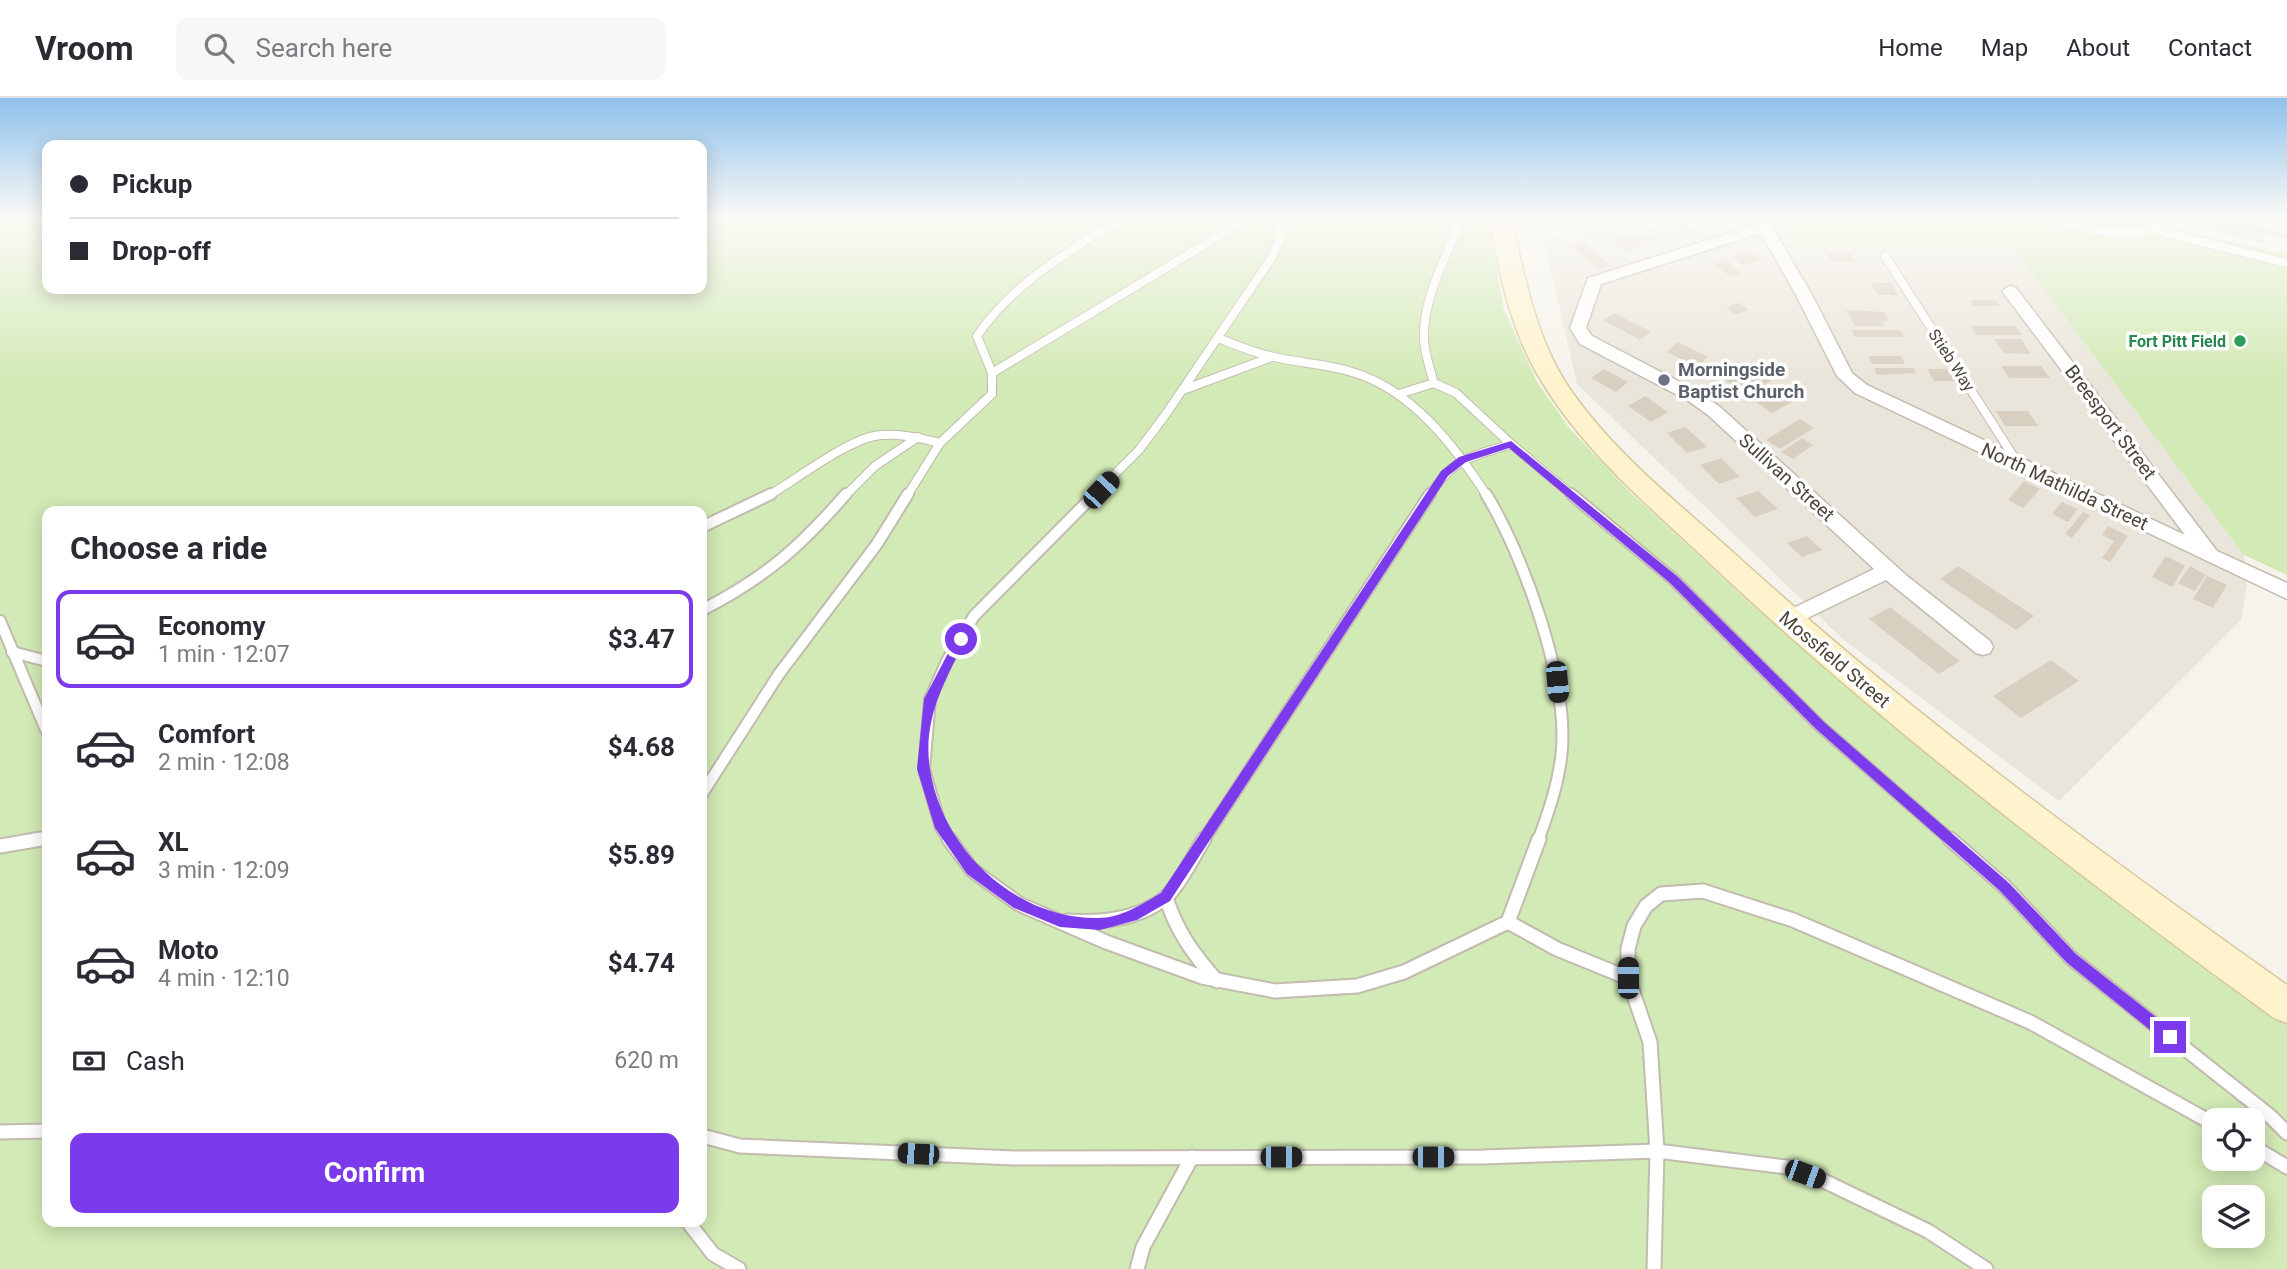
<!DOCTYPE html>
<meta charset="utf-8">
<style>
:root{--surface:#fff;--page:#f7f7f7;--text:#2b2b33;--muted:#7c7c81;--line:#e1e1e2;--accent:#7c3aed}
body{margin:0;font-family:Roboto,sans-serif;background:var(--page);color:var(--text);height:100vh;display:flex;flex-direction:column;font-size:26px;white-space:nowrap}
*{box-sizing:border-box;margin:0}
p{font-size:23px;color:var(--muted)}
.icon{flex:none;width:38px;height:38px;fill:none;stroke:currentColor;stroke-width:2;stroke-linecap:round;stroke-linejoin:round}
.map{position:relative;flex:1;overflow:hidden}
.sheet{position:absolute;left:42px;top:408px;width:665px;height:721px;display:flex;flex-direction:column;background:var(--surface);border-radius:14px;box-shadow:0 4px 18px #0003}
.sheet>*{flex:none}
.top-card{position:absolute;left:42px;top:42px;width:665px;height:154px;border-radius:14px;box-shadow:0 4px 18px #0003;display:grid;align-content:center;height:154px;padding:0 28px;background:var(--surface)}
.controls{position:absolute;left:2202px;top:1010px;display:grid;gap:14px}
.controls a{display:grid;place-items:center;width:63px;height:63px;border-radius:14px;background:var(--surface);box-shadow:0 4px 18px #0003;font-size:35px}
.end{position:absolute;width:32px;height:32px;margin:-16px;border:9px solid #7c3aed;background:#fff;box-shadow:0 0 0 4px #fff}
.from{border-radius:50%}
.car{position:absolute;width:21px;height:42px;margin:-21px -10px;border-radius:9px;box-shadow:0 0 5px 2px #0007;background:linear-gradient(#222 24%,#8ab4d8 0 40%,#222 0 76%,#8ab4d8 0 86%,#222 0)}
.top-card b{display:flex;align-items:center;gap:24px;height:66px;font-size:26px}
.top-card b+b{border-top:2px solid var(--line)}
.top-card i{width:18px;height:18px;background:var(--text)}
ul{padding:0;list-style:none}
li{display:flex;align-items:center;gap:21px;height:98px;margin:0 14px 10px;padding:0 14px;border:4px solid transparent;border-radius:14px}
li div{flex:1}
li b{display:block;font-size:26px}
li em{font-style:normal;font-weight:700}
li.on{border-color:var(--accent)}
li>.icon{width:63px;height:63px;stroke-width:1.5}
h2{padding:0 28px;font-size:32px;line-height:84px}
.pay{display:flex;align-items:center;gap:18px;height:77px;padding:0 28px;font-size:26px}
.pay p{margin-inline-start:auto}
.cta{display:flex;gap:14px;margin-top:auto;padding:14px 28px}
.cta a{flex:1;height:80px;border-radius:14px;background:var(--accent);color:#fff;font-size:28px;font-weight:700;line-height:80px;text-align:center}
header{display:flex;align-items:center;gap:42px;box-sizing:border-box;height:98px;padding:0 35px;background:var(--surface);border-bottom:2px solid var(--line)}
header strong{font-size:33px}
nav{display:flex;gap:38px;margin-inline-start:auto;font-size:24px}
.search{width:490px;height:63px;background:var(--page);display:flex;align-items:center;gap:18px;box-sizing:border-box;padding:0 24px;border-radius:14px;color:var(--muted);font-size:26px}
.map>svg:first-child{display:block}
.residential{fill:#eae5da}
.green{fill:#d2eab5;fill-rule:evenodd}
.building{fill:#d8cfc1}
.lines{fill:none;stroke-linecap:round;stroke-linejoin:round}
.lane-far2-casing{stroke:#c2bbae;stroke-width:10}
.lane-far1-casing{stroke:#c2bbae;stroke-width:14}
.lane-casing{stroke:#c2bbae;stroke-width:17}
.street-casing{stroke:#c2bbae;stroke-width:3}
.secondary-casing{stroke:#d6c79b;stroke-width:3}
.lane-far2{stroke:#fff;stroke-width:8}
.lane-far1{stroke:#fff;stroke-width:10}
.lane{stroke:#fff;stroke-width:13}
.street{fill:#fff;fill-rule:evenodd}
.secondary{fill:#fff3cd;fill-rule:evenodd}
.route{fill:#7c3aed}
.leisure-dot{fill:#2e9e5b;stroke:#fff;stroke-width:2.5}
.worship-dot{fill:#6b7280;stroke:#fff;stroke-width:2.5}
.labels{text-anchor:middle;stroke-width:7;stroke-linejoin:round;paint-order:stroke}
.far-leisure-label{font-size:16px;font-weight:bold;fill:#27864d;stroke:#fff;text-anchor:end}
.far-street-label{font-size:16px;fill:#4b4439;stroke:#fff}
.worship-label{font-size:19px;font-weight:bold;fill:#5b616d;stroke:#fff;text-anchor:start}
.street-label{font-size:19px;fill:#4b4439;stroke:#fff}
</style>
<header>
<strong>Vroom</strong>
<div class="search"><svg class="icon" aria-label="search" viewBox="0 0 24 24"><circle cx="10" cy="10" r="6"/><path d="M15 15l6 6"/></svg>Search here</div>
<nav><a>Home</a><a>Map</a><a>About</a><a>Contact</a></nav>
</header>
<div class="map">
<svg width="2287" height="1171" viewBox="0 0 2287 1171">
<rect width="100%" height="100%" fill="#f6f3ec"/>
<!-- residential -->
<polygon class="residential" points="1618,121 1779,121 1795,148 2011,147 2244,457 2247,487 2241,522 2059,703 1843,541 1577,286 1544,142 1619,126"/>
<!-- green -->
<g class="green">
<path d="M0,121H47V191H702V121H1488L1504,212L1537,284L1570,331L1631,395L1751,506L1957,680L2287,926V1171H0ZM47,413H702V1124H47ZM2214,1022H2252V1060H2214ZM2214,1099H2252V1138H2214Z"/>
<polygon points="1779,121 2131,121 2287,156 2287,477 2244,457 2011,147 1795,148"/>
</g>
<!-- building -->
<g class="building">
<polygon points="1666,121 1680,121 1696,133 1686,136"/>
<polygon points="2161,121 2262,121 2263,131 2287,136 2287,141 2263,135 2264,145"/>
<polygon points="1658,128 1674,139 1665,143 1649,132"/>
<polygon points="1648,134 1657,140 1641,145 1632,139"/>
<polygon points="1628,137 1642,148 1626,153 1612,142"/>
<polygon points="1583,144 1609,167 1597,171 1571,147"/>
<polygon points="1749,153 1761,162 1743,167 1731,158"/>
<polygon points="1826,155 1850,155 1855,164 1831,164"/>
<polygon points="1725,162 1741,175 1730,178 1714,166"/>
<polygon points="1871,185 1891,185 1898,197 1878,197"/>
<polygon points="1970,202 1996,202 2000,208 1974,208"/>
<polygon points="1739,205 1749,212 1735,217 1726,209"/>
<polygon points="1846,212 1884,214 1889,223 1882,223 1885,228 1855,228"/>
<polygon points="1614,215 1651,234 1640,242 1603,222"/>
<polygon points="1971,228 2015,228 2022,237 1977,237"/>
<polygon points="1851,232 1900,232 1904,239 1855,239"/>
<polygon points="1994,241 2021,241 2031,256 2004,255"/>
<polygon points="1678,244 1708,259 1697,269 1667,254"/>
<polygon points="1868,258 1901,258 1905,266 1872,266"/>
<polygon points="2001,268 2041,268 2050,280 2009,280"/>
<polygon points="1751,269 1771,283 1765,286 1792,304 1772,315 1725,282"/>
<polygon points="1874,270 1913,270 1916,275 1877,277"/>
<polygon points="1604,271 1628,284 1616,294 1591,280"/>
<polygon points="1927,271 1951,271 1959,283 1934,283"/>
<polygon points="1645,298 1668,314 1651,324 1628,308"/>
<polygon points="1996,313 2028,313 2038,328 2005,328"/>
<polygon points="1800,321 1814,330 1780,351 1766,342"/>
<polygon points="1685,329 1692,335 1707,349 1687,355 1667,335"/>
<polygon points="1802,340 1813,347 1793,361 1781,354"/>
<polygon points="1721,360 1740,379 1719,386 1700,367"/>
<polygon points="2024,383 2040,391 2023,410 2008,402"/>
<polygon points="1758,393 1778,411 1755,419 1736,400"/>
<polygon points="2062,404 2078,411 2068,424 2052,416"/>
<polygon points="2083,414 2090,417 2072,440 2065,436"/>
<polygon points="2108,428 2128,438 2110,464 2102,460 2114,443 2102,437"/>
<polygon points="1807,438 1822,452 1802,459 1787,445"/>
<polygon points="2166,458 2185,468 2172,489 2152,479"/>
<polygon points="1958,468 2034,518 2016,532 1940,481"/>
<polygon points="2190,468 2206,477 2195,493 2178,485"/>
<polygon points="2207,478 2227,487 2213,510 2193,501"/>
<polygon points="1890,509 1960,563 1939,576 1869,521"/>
<polygon points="2051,562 2079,583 2021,620 1993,598"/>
</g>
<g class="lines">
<defs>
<g id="lane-far2">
<path d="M2056,121C2090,133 2121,140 2157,131"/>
<polyline points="2145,121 2165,135 2287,165"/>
<polyline points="1885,158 2019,367"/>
<path d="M1218,240C1236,247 1254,255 1274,259C1300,265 1327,266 1352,274C1411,291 1455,348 1487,398"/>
<path d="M992,275L977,238C1013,185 1067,155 1120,121"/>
<polyline points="1183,292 1272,259"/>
<polyline points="1399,296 1434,285"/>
<polyline points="1511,346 1573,398"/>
<path d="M768,398C795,382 845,344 874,338C895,334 920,340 940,345"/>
<polyline points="845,398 875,368 918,339"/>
<polyline points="907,398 940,345 992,296 992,275 1247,121"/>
<polyline points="1093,398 1139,352 1166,316 1272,159 1281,138 1277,127 1268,121"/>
<path d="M1429,398C1455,359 1468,360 1511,346L1456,295L1434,285C1430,271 1425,257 1424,242C1422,201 1447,158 1461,121"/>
</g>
<g id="lane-far1">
<path d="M1486,396C1523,456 1567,579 1562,650C1560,681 1549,713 1538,743"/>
<polyline points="1571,396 1674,482 1820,628 1952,743"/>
<polyline points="702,429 771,396"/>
<path d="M702,512C765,480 800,449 846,396"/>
<polyline points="0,523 47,634"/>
<polyline points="12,554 47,563"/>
<polyline points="702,696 779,576 877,446 908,396"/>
<polyline points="31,743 47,740"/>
<polyline points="950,743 941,730 924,671 930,601 947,563 974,518 1095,396"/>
<polyline points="1203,743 1430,396"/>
</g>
<g id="lane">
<polyline points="949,741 972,772 1019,806 1106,844 1202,879 1275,893 1357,888 1404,874 1508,824 1539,741"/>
<polyline points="1950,741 2005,789 2071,860 2270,1018 2287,1035"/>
<polyline points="0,748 41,741"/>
<path d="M1166,799C1176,833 1194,857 1217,883"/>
<path d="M1067,823C1100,825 1138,822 1165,800C1179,788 1194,757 1204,741"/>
<polyline points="1508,824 1557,851 1628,880 1650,944 1657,1053 1654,1171"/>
<polyline points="1628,880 1628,851 1634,828 1646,808 1661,796 1703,793 1793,822 2030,924 2214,1026"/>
<polyline points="0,1034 47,1033"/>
<polyline points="702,1038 740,1048 1014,1060 1483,1059 1657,1053 1786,1069 1824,1083 1928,1133 1986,1171"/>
<polyline points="2252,1048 2287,1069"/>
<polyline points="688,1124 713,1156 739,1171"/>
<polyline points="1137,1171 1143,1149 1192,1059"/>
</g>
<polygon id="street" points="1753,121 1767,121 1811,195 1852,275 1867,287 2185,437 2002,193 2010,188 2016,190 2217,453 2287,485 2287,501 1855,295 1837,278 1795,195 1761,135 1601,186 1586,230 1592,238 1699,294 1720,309 1907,478 1990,543 1993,549 1990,555 1983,557 1976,555 1886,482 1793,527 1786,530 1779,527 1776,522 1779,517 1874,471 1708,317 1687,302 1580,246 1570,230 1588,180 1756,127"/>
<path id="secondary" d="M1491,121H1512C1524,177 1535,236 1566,285C1610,352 1676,403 1735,456C1908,614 2096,752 2287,887V925L2274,920C2082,780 1892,636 1718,473C1656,414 1587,358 1542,284C1512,236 1498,176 1491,121Z"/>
</defs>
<!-- lane-far2 casing -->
<use href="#lane-far2" class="lane-far2-casing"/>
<!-- lane-far1 casing -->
<use href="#lane-far1" class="lane-far1-casing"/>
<!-- lane casing -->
<use href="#lane" class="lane-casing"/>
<!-- street casing -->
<use href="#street" class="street-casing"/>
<!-- secondary casing -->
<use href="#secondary" class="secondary-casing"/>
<!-- lane-far2 -->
<use href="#lane-far2" class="lane-far2"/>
<!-- lane-far1 -->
<use href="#lane-far1" class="lane-far1"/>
<!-- lane -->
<use href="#lane" class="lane"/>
<!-- street -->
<use href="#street" class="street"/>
<!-- secondary -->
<use href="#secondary" class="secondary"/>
</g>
<!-- sky -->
<linearGradient id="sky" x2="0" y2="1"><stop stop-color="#8fc1ec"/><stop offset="0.42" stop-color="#fbfaf6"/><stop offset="1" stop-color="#fbfaf6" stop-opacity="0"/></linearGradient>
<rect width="2287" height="285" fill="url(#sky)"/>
<!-- route -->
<path class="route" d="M1511,343L1678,479L1825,625L2009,785L2076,856L2175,934V944H2165L2066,864L2000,793L1816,631L1670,485L1509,350L1466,364L1448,378L1170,803L1137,822L1100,832L1060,829L1014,810L967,776L935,730L917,671L924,601L957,538L961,536L966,541C945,582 922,622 930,671C942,751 1015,821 1098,820C1121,820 1142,806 1161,795L1441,373L1459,359Z"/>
<!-- markers -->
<circle class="leisure-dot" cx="2240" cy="243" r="7"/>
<circle class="worship-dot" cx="1664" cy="282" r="7"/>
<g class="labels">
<!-- far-leisure labels -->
<g class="far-leisure-label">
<text x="2226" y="249">Fort Pitt Field</text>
</g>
<!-- far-street labels -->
<g class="far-street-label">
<text transform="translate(1952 262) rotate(57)" y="6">Stieb Way</text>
</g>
<!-- worship labels -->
<g class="worship-label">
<text x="1678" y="278">Morningside<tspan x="1678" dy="22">Baptist Church</tspan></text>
</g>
<!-- street labels -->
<g class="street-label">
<text transform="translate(2111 324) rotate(53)" y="7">Breesport Street</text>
<text transform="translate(1787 379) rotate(42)" y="7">Sullivan Street</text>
<text transform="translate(2065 388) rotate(25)" y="7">North Mathilda Street</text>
<text transform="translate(1835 561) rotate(40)" y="7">Mossfield Street</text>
</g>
</g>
</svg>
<div class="controls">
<a><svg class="icon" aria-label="locate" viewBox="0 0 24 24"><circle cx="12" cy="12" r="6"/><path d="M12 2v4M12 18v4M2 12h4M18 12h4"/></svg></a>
<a><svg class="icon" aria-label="layers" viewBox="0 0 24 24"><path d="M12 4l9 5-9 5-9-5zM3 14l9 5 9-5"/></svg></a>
</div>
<i class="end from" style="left:961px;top:541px"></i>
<i class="end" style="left:2170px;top:939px"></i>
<i class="car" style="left:1101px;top:392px;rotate:43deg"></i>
<i class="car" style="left:1557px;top:584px;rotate:175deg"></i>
<i class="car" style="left:1628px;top:880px;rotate:0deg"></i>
<i class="car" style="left:918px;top:1056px;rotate:273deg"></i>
<i class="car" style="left:1281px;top:1059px;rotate:90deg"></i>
<i class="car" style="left:1433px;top:1059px;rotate:90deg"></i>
<i class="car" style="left:1805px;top:1076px;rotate:110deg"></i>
<div class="top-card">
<b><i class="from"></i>Pickup</b>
<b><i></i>Drop-off</b>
</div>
<section class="sheet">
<h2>Choose a ride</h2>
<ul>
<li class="on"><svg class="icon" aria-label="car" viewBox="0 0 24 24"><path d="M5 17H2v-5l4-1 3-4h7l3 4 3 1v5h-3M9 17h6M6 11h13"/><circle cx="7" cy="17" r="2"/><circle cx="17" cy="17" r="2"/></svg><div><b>Economy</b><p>1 min · 12:07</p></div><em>$3.47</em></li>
<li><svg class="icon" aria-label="car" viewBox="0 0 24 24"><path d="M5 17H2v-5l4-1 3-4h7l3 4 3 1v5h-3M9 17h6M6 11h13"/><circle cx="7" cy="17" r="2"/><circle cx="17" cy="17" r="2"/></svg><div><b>Comfort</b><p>2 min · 12:08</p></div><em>$4.68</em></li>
<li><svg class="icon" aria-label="car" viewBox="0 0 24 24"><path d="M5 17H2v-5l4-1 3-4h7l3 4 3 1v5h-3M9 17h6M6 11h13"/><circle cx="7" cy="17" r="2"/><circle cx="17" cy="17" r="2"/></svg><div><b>XL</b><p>3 min · 12:09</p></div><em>$5.89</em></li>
<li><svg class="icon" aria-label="car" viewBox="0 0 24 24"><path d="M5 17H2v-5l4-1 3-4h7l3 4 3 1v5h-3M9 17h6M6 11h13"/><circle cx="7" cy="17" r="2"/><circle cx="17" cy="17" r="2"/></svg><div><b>Moto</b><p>4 min · 12:10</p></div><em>$4.74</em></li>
</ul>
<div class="pay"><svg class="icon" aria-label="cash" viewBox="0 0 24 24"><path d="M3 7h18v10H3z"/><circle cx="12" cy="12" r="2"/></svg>Cash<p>620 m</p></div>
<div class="cta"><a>Confirm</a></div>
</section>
</div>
